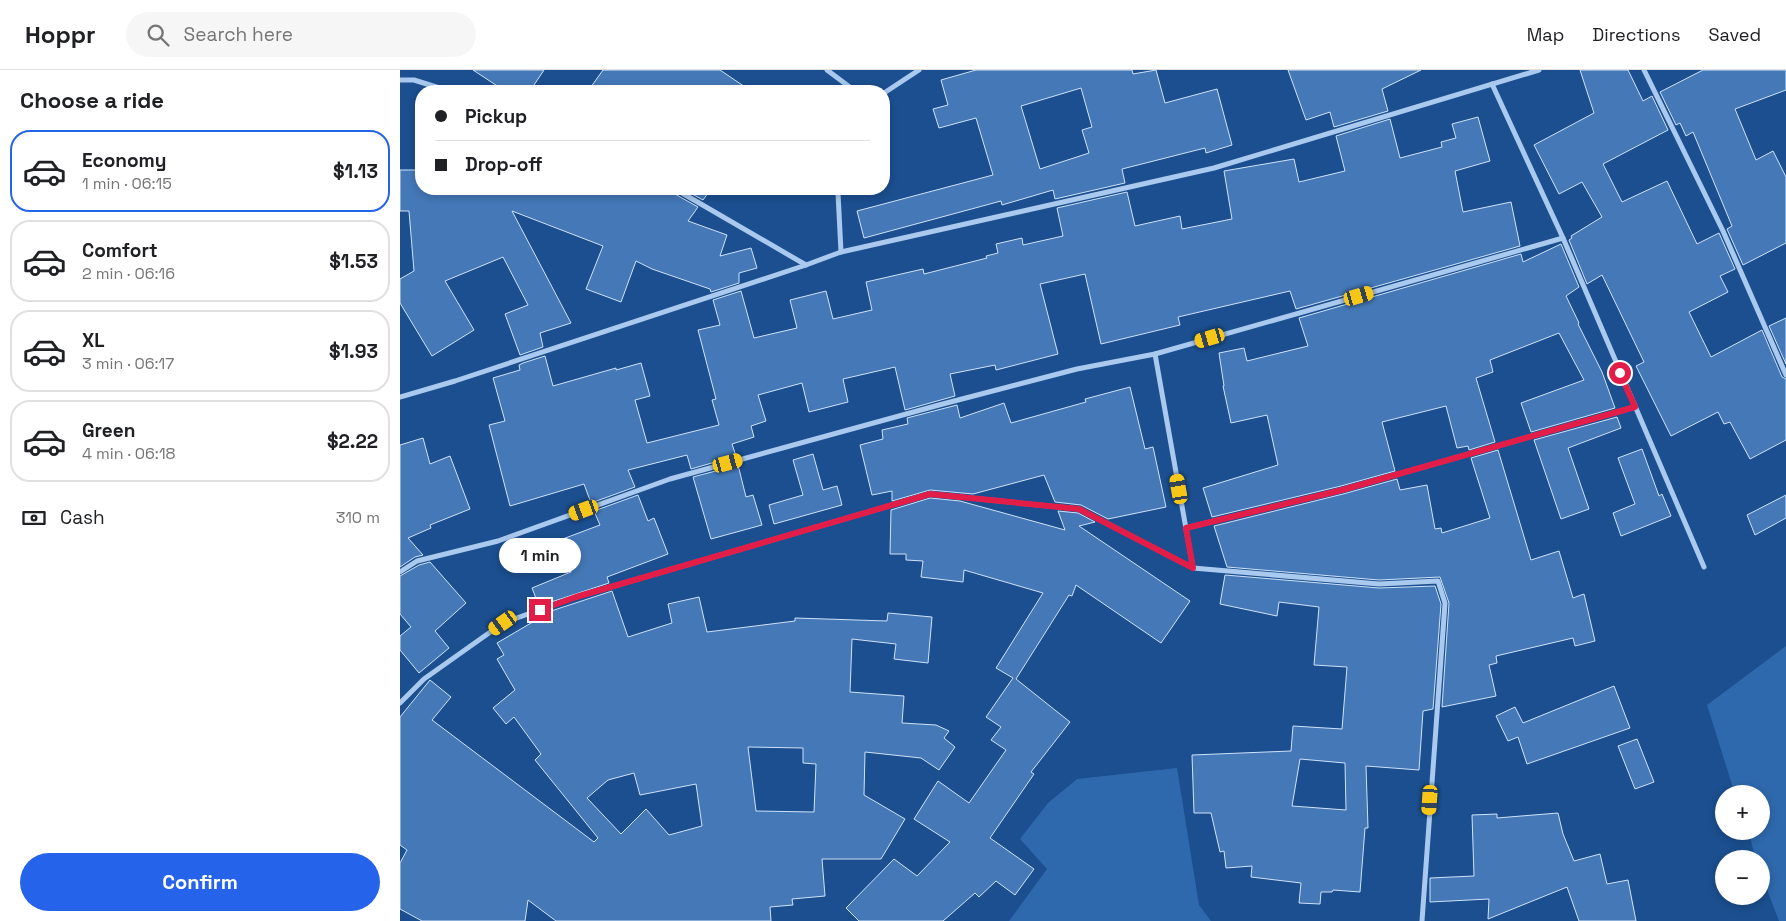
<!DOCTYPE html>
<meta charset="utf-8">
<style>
:root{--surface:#fff;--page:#f6f6f6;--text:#202124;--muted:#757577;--line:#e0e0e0;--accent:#2563eb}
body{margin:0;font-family:"Space Grotesk",sans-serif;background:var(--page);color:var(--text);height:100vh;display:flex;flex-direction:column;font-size:19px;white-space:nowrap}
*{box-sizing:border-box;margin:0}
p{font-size:16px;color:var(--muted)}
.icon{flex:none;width:28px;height:28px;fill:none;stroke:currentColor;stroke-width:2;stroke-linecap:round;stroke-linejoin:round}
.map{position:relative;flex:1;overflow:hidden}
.side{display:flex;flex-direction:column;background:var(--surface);width:400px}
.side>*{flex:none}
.banner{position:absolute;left:15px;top:15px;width:475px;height:110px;border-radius:20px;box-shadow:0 2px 8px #0003;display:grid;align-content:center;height:110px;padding:0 20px;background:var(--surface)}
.buttons{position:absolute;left:1315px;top:715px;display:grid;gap:10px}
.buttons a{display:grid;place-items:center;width:55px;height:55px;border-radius:50%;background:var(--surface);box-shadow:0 2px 8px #0003;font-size:25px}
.end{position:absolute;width:22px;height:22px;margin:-11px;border:6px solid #e11d48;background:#fff;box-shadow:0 0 0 2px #fff}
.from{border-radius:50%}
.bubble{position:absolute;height:35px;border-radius:18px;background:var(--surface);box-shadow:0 2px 8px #0003;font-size:16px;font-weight:700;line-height:35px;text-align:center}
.car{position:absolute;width:15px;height:30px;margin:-15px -8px;border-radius:6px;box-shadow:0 0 4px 1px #0007;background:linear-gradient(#f5c518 24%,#345 0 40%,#f5c518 0 76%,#345 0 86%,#f5c518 0)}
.banner b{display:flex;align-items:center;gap:18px;height:48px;font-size:19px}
.banner b+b{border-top:1px solid var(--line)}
.banner i{width:12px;height:12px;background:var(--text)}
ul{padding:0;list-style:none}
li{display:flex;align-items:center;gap:15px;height:82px;margin:0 10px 8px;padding:0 10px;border:2px solid var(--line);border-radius:20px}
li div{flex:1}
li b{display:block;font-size:19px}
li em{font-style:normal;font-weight:700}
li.current{border-color:var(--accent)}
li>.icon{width:45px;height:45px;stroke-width:1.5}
h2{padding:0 20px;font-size:22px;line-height:60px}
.pay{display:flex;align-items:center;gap:12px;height:55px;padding:0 20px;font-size:19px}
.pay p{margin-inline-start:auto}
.primary-button{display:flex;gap:10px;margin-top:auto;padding:10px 20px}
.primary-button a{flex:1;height:58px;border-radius:30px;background:var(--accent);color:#fff;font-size:20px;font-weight:700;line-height:58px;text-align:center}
header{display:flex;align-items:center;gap:30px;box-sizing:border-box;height:70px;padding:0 25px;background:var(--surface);border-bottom:1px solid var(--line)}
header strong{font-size:24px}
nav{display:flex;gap:28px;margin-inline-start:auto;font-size:18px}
.search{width:350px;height:45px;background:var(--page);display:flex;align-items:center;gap:12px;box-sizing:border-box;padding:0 18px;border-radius:28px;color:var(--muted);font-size:19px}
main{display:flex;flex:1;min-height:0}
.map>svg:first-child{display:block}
.green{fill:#2e69ad}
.building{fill:#4478b7;stroke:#cfe3fa;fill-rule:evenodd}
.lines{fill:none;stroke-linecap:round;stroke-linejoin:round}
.street{stroke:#a9c9ee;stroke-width:5}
.route{stroke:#e11d48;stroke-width:6}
</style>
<header>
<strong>Hoppr</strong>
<div class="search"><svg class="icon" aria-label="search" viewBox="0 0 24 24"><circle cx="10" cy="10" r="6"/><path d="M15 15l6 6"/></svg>Search here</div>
<nav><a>Map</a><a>Directions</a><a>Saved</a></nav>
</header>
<main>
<section class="side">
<h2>Choose a ride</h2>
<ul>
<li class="current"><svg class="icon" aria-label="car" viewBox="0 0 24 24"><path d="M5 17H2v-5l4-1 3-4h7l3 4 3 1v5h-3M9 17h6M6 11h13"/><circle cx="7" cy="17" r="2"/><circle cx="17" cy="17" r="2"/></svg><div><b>Economy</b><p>1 min · 06:15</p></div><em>$1.13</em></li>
<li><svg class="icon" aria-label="car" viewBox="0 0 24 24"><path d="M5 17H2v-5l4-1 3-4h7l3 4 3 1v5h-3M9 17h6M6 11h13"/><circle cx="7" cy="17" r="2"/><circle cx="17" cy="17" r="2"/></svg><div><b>Comfort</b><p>2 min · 06:16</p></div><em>$1.53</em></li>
<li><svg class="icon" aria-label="car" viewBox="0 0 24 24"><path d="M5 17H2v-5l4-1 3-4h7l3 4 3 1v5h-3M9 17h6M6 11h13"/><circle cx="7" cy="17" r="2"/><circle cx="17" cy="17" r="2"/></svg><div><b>XL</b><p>3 min · 06:17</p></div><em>$1.93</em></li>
<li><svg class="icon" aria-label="car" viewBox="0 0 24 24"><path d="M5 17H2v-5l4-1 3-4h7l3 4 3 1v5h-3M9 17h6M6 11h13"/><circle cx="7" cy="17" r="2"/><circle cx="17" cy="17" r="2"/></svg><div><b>Green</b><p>4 min · 06:18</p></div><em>$2.22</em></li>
</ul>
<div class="pay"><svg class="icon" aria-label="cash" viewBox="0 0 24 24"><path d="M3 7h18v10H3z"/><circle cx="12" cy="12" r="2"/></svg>Cash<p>310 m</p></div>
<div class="primary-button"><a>Confirm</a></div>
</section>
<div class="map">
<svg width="1386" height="851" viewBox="0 0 1386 851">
<rect width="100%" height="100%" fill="#1b4f8f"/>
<!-- green -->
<g class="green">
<polygon points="1386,576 1386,851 1379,851 1361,804 1361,789 1356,789 1348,761 1361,761 1361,724 1335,724 1307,635"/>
<polygon points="777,698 799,835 811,851 609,851 647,799 620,769 648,733 677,709"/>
</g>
<!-- building -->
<g class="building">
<polygon points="73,0 144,0 130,21 105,21"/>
<polygon points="203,0 320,0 351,21 188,21"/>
<path d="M576,0H732L733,4L756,0L765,33L817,19L832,75L806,83L805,78L722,99L725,113L655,129L653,120L602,135L601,131L464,168L457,141L593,105L576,48L539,58L533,39L548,35L541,10ZM681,18L692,57L682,60L689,83L640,99L621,36Z"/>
<polygon points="888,0 1021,0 982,19 988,41 934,57 930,42 906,50"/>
<polygon points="1180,0 1228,0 1243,31 1252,26 1268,60 1203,94 1222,132 1267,111 1297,174 1319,163 1335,199 1320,206 1328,222 1289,242 1311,287 1362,260 1382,307 1386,309 1386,370 1350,389 1330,352 1324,354 1318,342 1271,366 1236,296 1244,292 1202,205 1187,214 1169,170 1172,168 1171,166 1202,147 1182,112 1159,124 1134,75 1194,43"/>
<polygon points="1303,0 1386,0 1386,20 1335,39 1356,90 1373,81 1386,107 1386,173 1343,195 1327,159 1332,156 1293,62 1286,66 1280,53 1276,55 1260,22"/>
<polygon points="1078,47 1090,91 1055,101 1063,142 1111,132 1120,176 896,239 890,221 778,247 780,255 701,274 685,204 640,214 658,284 596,300 595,295 550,304 555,326 505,340 495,297 443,309 448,332 409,342 402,313 358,325 366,351 351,356 354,367 332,374 336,386 291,399 287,385 228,400 235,417 191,433 184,414 110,436 89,355 105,351 93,308 120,300 119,295 123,293 145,286 153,316 216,298 216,300 241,293 250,326 235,330 247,373 319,355 312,330 316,329 298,260 320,255 313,230 341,221 354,268 397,258 390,230 426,221 433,249 472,240 466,212 523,199 524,204 587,188 586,186 598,183 596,174 622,168 623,175 663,166 657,138 727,122 735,156 780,146 782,159 832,149 824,101 894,89 899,112 945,101 936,66 990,49 1000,88 1042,77 1041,72 1056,68 1052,54"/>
<polygon points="0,100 21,100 21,119 271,119 273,123 298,137 288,151 327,165 320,186 351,178 357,198 339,203 339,213 311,222 310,219 252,199 236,191 221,232 186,219 203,176 112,141 171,253 140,263 143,277 120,285 105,244 128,235 103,187 45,211 74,260 32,286 0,233 0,209 14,201 9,141 0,141"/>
<polygon points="283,119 311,119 303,130"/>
<polygon points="1161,174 1179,217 1166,226 1179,253 1178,254 1202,302 1215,338 1131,362 1121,333 1184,310 1159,263 1090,290 1093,302 1076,308 1095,372 1069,380 1068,376 1057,378 1046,336 982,352 995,401 941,416 812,447 803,418 878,395 867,345 831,353 823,316 824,316 819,283 844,278 847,291 908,276 899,248 1121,184 1123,192"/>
<polygon points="1386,248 1386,294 1369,256"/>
<polygon points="730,317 745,379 753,377 766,437 708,449 681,435 655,432 644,405 573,424 530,420 492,431 492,421 472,425 460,375 483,369 482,360 508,354 507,348 557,335 560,348 604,333 611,353 686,332 685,329"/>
<polygon points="1217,347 1221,358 1168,378 1189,439 1161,449 1134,370"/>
<polygon points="23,368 30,394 50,386 70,439 30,455 31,458 8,468 23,485 15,487 0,497 0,375"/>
<polygon points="1242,379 1259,426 1262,424 1271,446 1221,466 1213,443 1235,434 1218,388"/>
<polygon points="1098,380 1131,490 1159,481 1173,528 1184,524 1195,571 1175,576 1173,568 1096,586 1097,593 1089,595 1096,626 1042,637 1049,533 1040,507 979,510 827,497 814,456 943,424 997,409 1000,420 1027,415 1035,459 1041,458 1042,463 1090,448 1071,388"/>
<polygon points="413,384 423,420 437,416 442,435 374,454 369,435 403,425 393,390"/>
<polygon points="338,395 346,427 353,425 362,455 311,469 293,407"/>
<polygon points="238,425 248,451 254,448 268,484 207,507 209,513 139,536 132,518 171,502 160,470 200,455 194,441"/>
<polygon points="1386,425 1386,448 1355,465 1347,445"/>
<polygon points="530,428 560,431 665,460 658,441 678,443 695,452 679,456 790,531 761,573 676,515 672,526 669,525 616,609 670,652 631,702 634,704 590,768 634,799 615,825 596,811 579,827 575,823 543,851 459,851 446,838 494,789 517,806 550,772 514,749 538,711 569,733 606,680 591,670 601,657 586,647 613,608 596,598 643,523 564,500 563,512 521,507 523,491 506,490 506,484 490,484 491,440"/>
<polygon points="30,492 66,533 35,561 49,578 19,603 0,580 0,566 11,557 0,544 0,506 19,495"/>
<path d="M825,505L979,518L1035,516L1041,534L1033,639L1023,641L1019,700L966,696L968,758H965L960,822L933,820L932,822H921L920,834L899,833L901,813L851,807L852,796L826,798L824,781L820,782L811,743H794L792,685L891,681L893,656L942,659L947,597L914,595L919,537L879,532L877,546L820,534ZM900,689L945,693L946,740L892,736Z"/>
<path d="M212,521L228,567L272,553L268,534L299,527L307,562L395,551V548L487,551L488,543L532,547L528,593L494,589L496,574L452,569L450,622L504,626L502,653L536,655L549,661L544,668L555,677L539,700L521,688L465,682L464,725L505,749L481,789H422L425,826L392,829L393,835L370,837L371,851H156L128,830L125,851H22L0,839V793L7,780L0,775V647L30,610L51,627L32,650L194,772L198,768L135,690L141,684L114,647L106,654L93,638L115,620L97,589L104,585L97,573L143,546L142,544ZM348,677L403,678V693L416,694L414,742L356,741ZM234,703L240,725L296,714L302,756L269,765L246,739L221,764L187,728L208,710Z"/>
<polygon points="1214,616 1230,658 1127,694 1118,667 1108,671 1096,646 1115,637 1123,653"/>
<polygon points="1237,669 1254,712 1235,719 1218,676"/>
<polygon points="1158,743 1163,764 1174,791 1200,784 1207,814 1228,810 1236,851 1179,851 1167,817 1088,849 1089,829 1030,832 1030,808 1074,806 1072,745 1097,744 1097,748"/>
</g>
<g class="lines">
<!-- street -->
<g class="street">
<polyline points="427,0 455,21"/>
<polyline points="1244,0 1323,161 1386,305"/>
<polyline points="0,10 14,10 49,21"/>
<polyline points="1092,14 1163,168 1304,497"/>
<polyline points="484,23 519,0"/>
<polyline points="275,119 406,195"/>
<polyline points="440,119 438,123 441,182"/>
<polyline points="755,284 793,498 979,514 1038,511 1045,533 1022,851"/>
<polyline points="0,327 55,311 406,195 441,182 814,98 1139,0"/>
<polyline points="786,458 942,420 1235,337"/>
<polyline points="0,502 17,491 98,471 270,409 539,335 677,299 755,284 1163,168"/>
<polyline points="0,633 24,609 103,553 176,527 530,424 679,439 793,498"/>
</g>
</g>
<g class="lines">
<!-- route -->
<polyline class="route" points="140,540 176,527 530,424 679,439 793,498 786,458 942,420 1235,337 1220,303"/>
</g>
</svg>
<div class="buttons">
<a>+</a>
<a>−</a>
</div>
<i class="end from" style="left:1220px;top:303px"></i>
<i class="end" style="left:140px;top:540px"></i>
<div class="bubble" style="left:99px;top:468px;width:82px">1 min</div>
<i class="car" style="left:959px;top:226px;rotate:74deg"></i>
<i class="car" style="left:810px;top:268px;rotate:254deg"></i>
<i class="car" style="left:328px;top:393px;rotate:75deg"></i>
<i class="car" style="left:779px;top:419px;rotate:350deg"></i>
<i class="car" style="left:184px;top:440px;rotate:250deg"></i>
<i class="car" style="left:103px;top:553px;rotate:235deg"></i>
<i class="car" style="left:1030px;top:730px;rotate:184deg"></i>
<div class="banner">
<b><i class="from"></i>Pickup</b>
<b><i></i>Drop-off</b>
</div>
</div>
</main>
